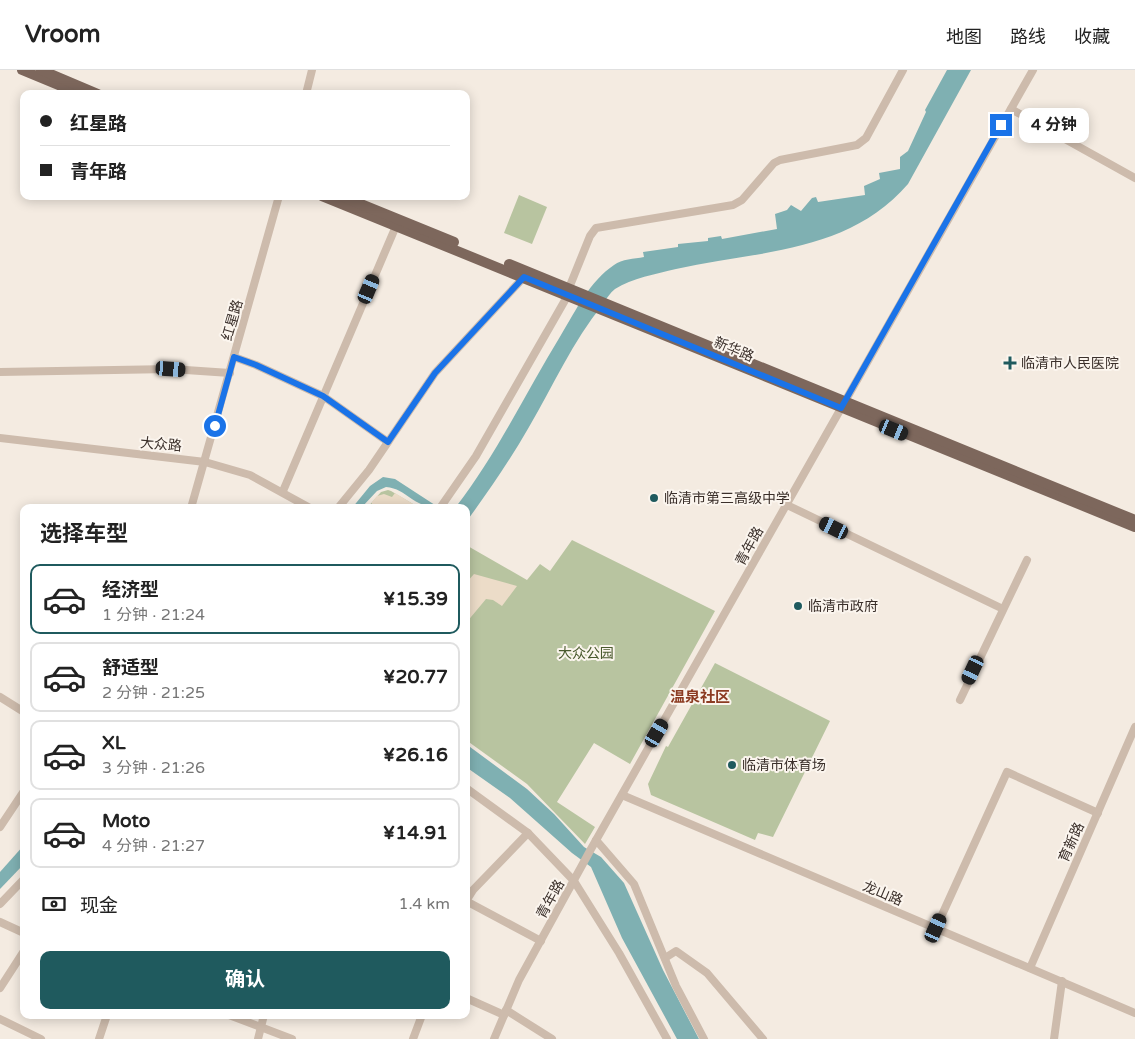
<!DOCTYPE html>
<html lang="zh">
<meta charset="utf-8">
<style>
:root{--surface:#fff;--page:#f6f6f6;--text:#222;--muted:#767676;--line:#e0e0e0;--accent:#1f5a5e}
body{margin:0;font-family:"Varela Round","Noto Sans SC",sans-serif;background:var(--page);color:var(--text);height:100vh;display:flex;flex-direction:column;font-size:19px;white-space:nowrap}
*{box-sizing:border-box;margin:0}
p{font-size:16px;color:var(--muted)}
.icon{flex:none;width:28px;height:28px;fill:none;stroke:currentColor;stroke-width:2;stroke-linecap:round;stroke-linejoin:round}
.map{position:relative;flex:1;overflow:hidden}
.details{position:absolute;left:20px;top:434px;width:450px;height:515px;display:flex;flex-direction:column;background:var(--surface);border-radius:10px;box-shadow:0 2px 12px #0003}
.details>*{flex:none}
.banner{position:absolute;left:20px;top:20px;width:450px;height:110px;border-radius:10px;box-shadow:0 2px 12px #0003;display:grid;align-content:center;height:110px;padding:0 20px;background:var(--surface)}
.end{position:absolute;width:22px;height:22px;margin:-11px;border:6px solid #1a73e8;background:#fff;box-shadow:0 0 0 2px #fff}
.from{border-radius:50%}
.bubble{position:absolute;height:35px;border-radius:10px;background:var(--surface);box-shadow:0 2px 12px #0003;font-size:16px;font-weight:700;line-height:35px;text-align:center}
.car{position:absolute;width:15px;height:30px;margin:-15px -8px;border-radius:6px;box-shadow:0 0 4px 1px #0007;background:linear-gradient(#222 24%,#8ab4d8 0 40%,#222 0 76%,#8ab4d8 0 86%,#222 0)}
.banner b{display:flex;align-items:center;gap:18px;height:48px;font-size:19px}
.banner b+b{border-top:1px solid var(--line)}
.banner i{width:12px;height:12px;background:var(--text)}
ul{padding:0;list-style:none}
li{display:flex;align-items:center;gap:15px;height:70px;margin:0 10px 8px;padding:0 10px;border:2px solid var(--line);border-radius:10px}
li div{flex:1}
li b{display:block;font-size:19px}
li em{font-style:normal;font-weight:700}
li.current{border-color:var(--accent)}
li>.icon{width:45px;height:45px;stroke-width:1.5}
h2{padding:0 20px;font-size:22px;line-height:60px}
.pay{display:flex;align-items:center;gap:12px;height:55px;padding:0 20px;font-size:19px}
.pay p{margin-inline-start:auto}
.action{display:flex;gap:10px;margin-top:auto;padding:10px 20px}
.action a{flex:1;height:58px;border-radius:10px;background:var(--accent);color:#fff;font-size:20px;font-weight:700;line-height:58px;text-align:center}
header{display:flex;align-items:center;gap:30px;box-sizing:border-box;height:70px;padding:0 25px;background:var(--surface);border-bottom:1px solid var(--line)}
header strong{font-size:24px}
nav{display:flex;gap:28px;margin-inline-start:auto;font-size:18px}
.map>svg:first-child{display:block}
.green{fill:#b8c4a0}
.plaza{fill:#ecdcc8}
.water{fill:#7fb0b2}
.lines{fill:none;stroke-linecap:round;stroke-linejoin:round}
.minor{stroke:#cdbbac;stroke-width:8}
.major{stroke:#7d675c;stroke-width:10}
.route{stroke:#1a73e8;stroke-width:6}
.poi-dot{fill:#1f5a5e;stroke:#fbf5ee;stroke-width:2}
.labels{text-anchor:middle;stroke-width:4;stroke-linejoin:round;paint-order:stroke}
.street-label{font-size:14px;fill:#3b302b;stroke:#fbf5ee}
.poi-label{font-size:14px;fill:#3b302b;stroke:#fbf5ee;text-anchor:start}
.park-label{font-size:14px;fill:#4a5a2e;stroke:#fbf5ee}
.neighbourhood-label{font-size:15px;font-weight:bold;fill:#8c3b22;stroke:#fbf5ee}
</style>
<header>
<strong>Vroom</strong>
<nav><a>地图</a><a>路线</a><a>收藏</a></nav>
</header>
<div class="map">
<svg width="1135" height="969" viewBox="0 0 1135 969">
<rect width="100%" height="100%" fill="#f4ebe1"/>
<!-- green -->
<g class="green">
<polygon points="519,125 547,137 532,174 504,163"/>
<polygon points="388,420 391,421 418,437 367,438 381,422"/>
<polygon points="572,470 715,541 630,694 594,673 557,732 595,757 585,774 527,714 466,670 466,475 527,510 540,494 550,501"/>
<polygon points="715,593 830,651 773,767 758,763 755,770 651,725 648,714 666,676 668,677"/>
</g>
<!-- plaza -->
<g class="plaza">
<polygon points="395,423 418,437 412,437 406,434 405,436 408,437 393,437 388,434 383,437 372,437 372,432 377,426 384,424 392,427"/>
<polygon points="474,504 517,516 502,536 493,530 486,529 466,553 466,513"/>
</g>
<!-- water -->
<g class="water">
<path d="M947,0H971L908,114C849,183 757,181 676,199C656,204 632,208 615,219C610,223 606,229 603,234C573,271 553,316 529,357C510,390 489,421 466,452V438H455C497,384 526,322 561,265C576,240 590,211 614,195C622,189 634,189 644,187L643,182L678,177V174L708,171V168L721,166L722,169L777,159L775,144L787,140L791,135L801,141L812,128L816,127L818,132L865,125L864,116L880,109L879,103L900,99V87L908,81L926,42L925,40Z"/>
<path d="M383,407L395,409L438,437C411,437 408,419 386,417L377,421L362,437L352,438L370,416Z"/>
<polygon points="466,674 527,719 554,744 584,777 601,787 624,813 663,900 699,969 677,969 622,868 591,797 572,783 510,728 466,697"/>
<polygon points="24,775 24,794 0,819 0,802"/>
</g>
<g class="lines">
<!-- minor -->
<g class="minor">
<polyline points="306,24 312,0"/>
<polyline points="1011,39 1135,108"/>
<polyline points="569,218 590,166 596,158 733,135 742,130 774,93 780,90 857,75 866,68 903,0"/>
<polyline points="234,287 256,295 323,326 388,372"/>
<polyline points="0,302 171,299 230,303"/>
<polyline points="0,368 205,392 250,405 310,438"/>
<polyline points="283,421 396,156"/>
<polyline points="787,435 1003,539"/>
<polyline points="191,438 279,126"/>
<polyline points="338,438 369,400 435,303 524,207"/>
<polyline points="440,438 476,386 568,225"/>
<polyline points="0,627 24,642"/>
<polyline points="960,630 1027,490"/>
<polyline points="466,718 528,763 574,811 619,883 667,969"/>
<polyline points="622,725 1135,943"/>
<polyline points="0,757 24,721"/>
<polyline points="596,770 634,814 676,916 704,969"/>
<polyline points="466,831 473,820 528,763"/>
<polyline points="466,831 541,871"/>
<polyline points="0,834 24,809"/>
<polyline points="0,852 24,863"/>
<polyline points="936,858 1007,702 1098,743"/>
<polyline points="665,888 676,881 707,903 763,969"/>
<polyline points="1030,898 1135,657"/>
<polyline points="0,918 24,881"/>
<polyline points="466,928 504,945"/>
<polyline points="506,940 552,969"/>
<polyline points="229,945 292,969"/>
<polyline points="0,949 41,969"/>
<polyline points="99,969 107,945"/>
<polyline points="258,969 264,945"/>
<polyline points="413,969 422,945"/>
<polyline points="494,969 519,910 591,779 1033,0"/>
<polyline points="1054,969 1062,911"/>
</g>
<!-- major -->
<g class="major">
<polyline points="22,0 80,24"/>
<polyline points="41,0 98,24"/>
<polyline points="322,126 1135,457"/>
<polyline points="341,126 454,172"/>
<polyline points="509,194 1135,450"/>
</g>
</g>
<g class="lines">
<!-- route -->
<polyline class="route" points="215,356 234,287 256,295 323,326 388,372 435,303 524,207 841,338 1001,55"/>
</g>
<!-- markers -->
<g class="poi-dot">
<path d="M1007.5 285.5h5v5h5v5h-5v5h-5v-5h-5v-5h5z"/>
<circle cx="654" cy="428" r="5"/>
<circle cx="798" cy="536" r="5"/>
<circle cx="732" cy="695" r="5"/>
</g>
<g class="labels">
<!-- street labels -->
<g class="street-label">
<text transform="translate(232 250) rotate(-74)" y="5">红星路</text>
<text transform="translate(734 279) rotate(23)" y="5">新华路</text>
<text transform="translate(161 374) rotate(5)" y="5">大众路</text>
<text transform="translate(749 476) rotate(-61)" y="5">青年路</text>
<text transform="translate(1071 772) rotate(-66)" y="5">育新路</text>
<text transform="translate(883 823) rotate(23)" y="5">龙山路</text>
<text transform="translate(550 829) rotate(-61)" y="5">青年路</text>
</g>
<!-- poi labels -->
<g class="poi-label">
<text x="1021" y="298">临清市人民医院</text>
<text x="664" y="433">临清市第三高级中学</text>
<text x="808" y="541">临清市政府</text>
<text x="742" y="700">临清市体育场</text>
</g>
<!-- park labels -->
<g class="park-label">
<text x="586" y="588">大众公园</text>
</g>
<!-- neighbourhood labels -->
<g class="neighbourhood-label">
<text x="700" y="632">温泉社区</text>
</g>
</g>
</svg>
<i class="end from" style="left:215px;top:356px"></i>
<i class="end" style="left:1001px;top:55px"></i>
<div class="bubble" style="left:1019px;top:38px;width:70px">4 分钟</div>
<i class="car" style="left:369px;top:219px;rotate:23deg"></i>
<i class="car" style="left:171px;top:299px;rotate:94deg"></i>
<i class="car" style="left:894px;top:360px;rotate:112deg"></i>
<i class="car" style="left:834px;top:458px;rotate:296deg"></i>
<i class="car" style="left:973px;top:600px;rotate:205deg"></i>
<i class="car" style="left:657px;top:663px;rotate:30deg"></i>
<i class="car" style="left:936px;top:858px;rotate:24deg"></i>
<div class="banner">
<b><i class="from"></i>红星路</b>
<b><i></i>青年路</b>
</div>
<section class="details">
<h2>选择车型</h2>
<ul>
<li class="current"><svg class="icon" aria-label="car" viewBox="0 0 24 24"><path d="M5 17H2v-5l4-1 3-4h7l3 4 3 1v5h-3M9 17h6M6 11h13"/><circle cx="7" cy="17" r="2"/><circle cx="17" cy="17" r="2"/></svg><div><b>经济型</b><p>1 分钟 · 21:24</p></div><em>¥15.39</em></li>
<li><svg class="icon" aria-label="car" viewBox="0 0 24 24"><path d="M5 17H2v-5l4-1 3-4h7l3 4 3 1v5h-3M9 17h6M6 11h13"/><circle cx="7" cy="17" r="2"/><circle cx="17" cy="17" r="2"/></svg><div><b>舒适型</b><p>2 分钟 · 21:25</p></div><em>¥20.77</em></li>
<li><svg class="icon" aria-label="car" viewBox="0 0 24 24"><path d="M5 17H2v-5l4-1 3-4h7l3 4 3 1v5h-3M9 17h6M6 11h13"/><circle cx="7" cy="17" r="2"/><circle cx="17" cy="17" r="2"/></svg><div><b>XL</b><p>3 分钟 · 21:26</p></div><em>¥26.16</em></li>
<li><svg class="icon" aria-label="car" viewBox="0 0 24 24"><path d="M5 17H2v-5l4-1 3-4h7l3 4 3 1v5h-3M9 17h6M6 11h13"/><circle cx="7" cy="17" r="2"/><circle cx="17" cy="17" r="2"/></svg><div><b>Moto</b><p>4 分钟 · 21:27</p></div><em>¥14.91</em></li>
</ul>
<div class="pay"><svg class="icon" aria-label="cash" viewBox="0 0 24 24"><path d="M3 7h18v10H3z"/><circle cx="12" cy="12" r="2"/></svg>现金<p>1.4 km</p></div>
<div class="action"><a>确认</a></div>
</section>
</div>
